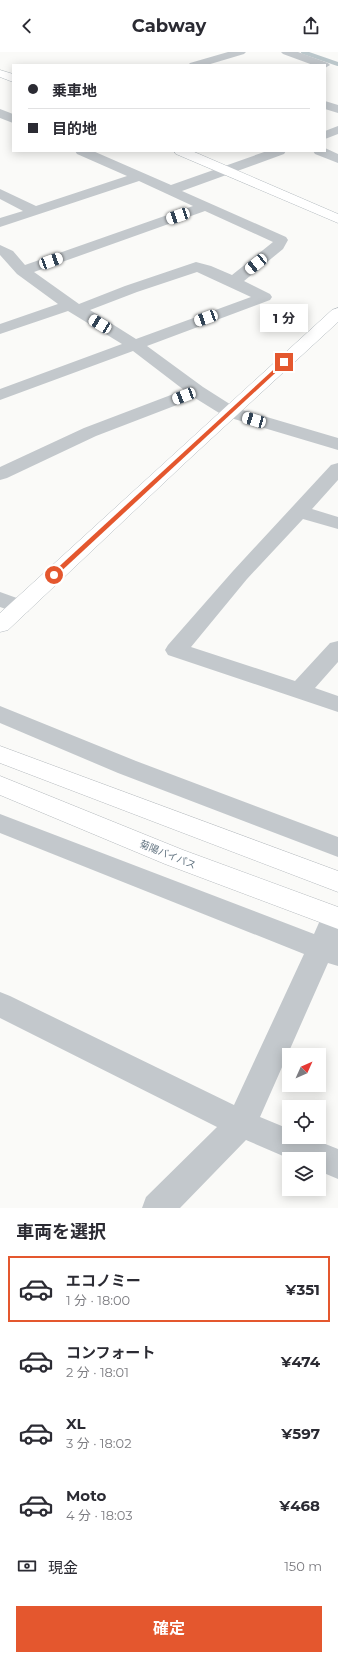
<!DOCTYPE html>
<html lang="ja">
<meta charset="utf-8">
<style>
:root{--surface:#fff;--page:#f7f7f7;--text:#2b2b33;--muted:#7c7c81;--line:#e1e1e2;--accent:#e4572e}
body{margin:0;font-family:Montserrat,"Noto Sans JP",sans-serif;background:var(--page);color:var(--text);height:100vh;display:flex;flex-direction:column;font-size:15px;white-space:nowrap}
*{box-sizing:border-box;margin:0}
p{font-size:13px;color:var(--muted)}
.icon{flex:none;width:22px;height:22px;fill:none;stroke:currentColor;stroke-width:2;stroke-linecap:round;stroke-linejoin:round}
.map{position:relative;height:1156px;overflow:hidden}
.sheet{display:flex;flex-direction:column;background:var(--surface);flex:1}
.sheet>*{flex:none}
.top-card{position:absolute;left:12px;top:12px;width:314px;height:88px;border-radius:0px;box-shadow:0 2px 10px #0003;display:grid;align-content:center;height:88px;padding:0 16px;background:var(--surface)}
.needle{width:26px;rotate:45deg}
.controls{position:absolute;left:282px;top:996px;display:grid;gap:8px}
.controls a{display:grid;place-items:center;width:44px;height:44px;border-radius:0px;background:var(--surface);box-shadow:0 2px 10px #0003;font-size:20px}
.end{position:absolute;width:18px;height:18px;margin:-9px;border:5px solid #e4572e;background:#fff;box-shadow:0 0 0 2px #fff}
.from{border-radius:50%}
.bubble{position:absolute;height:28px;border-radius:0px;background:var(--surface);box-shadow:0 2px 10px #0003;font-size:13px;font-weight:700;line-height:28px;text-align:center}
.car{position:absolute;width:12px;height:24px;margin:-12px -6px;border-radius:5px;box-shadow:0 0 3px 1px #0007;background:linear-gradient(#fff 24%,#345 0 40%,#fff 0 76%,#345 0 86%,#fff 0)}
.top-card b{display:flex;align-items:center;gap:14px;height:38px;font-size:15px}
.top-card b+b{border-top:1px solid var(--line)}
.top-card i{width:10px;height:10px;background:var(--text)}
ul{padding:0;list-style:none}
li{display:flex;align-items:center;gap:12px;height:66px;margin:0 8px 6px;padding:0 8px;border:2px solid transparent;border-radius:0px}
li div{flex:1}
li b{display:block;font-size:15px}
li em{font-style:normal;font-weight:700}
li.active{border-color:var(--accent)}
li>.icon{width:36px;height:36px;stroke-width:1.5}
h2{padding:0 16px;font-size:18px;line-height:48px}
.pay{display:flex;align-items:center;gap:10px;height:44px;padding:0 16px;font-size:15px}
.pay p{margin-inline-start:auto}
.primary-button{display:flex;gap:8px;margin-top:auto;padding:8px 16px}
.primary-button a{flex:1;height:46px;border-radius:0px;background:var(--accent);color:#fff;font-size:16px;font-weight:700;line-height:46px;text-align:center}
header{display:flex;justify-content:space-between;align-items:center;height:52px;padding:0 16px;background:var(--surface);font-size:18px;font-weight:700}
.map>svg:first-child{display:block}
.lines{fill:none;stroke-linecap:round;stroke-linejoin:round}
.stream{stroke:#bbc7cb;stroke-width:4}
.secondary-casing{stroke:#b3babf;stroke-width:1}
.highway-casing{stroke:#b4b9bd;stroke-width:1}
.street{fill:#c3c8cc;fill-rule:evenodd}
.secondary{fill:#fff;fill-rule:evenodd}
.highway{fill:#fff;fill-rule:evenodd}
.route{fill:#e4572e}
.labels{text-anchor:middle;stroke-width:4;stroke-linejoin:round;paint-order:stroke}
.street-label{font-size:10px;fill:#657683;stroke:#fff}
</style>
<header><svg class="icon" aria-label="back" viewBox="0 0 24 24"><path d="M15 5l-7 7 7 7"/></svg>Cabway<svg class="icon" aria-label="share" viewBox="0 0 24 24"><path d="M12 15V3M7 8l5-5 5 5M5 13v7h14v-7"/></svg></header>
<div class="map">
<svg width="338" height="1156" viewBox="0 0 338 1156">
<rect width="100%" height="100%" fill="#fafaf8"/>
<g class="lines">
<!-- stream -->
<polyline class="stream" points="303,0 338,12"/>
<defs>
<g id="secondary">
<polygon points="0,18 13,22 13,30 0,25"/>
<polygon points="174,99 192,99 338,162 338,171 176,102"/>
<polygon points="338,256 338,270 186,410 8,578 0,580 0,561 332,258"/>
</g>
<g id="highway">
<polygon points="0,694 338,819 338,840 0,711"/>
<polygon points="0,724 183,798 338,855 338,877 165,812 0,743"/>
</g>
</defs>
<!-- secondary casing -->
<use href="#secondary" class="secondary-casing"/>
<!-- highway casing -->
<use href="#highway" class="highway-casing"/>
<!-- street -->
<g class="street">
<polygon points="228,0 246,0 244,2 207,13 188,13 190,11"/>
<polygon points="281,0 298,0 328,11 330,13 325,16 325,13 313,13 283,2"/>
<polygon points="325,49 338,53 338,61 325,57"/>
<polygon points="0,57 13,62 13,71 0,66"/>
<polygon points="338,74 338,82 325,87 325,79"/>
<polygon points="325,96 338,102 338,111 315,102 313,99 325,99"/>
<path d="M75,99H93L171,133L267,99H286L284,102L182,139L286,185L288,188L283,197L244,229L270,242L272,245L270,248L147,294L203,335L236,356L338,386V398L224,364L195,346L96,384L7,426L0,428V415L84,376L184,338L133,299L0,348V337L122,292L68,259L0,282V272L58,252L17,222L0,203V193L13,199L25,213L193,154L139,129L0,175V166L23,159L0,147V137L36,154L127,124L77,102ZM205,159L273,190L232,223L211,214L196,210L125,234L79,252L34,220ZM197,220L251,245L136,287L90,258L137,240Z"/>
<polygon points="338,411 338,428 312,457 338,465 338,477 303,467 247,527 191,595 295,629 330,591 338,589 338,610 315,636 338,644 338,660 168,603 165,598 168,593 233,519 331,413"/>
<polygon points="0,540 28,550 31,555 28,560 20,562 0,555"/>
<polygon points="0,654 136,709 338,785 338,805 118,721 0,671"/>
<polygon points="0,762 314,882 325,857 335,854 338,855 338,914 328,911 260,1065 289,1077 289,1085 308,1085 338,1097 338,1127 319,1119 319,1107 290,1107 246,1088 180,1156 142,1156 146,1145 217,1075 0,966 0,940 10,944 234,1053 304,902 0,781"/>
</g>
<!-- secondary -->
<use href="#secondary" class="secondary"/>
<!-- highway -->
<use href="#highway" class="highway"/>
</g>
<!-- route -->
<polygon class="route" points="284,308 286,309 286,311 56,524 52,524 52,521"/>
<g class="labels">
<!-- street labels -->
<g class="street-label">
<text transform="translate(168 802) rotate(22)" y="4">菊陽バイパス</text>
</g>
</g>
</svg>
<div class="controls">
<a><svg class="needle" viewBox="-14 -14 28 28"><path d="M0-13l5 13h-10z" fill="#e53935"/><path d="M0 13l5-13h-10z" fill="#7c7c81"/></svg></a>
<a><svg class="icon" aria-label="locate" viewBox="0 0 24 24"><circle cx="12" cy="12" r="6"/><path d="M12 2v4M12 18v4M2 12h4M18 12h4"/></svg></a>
<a><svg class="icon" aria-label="layers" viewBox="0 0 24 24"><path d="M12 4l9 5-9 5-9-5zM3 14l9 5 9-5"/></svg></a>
</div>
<i class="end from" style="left:54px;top:523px"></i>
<i class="end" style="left:284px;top:310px"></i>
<div class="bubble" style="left:260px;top:252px;width:48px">1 分</div>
<i class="car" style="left:178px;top:164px;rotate:251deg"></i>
<i class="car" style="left:51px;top:209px;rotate:70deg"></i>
<i class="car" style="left:256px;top:212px;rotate:231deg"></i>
<i class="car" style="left:206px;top:266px;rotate:250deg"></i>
<i class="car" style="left:100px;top:272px;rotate:301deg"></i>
<i class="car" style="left:184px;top:344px;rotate:249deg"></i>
<i class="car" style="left:254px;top:368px;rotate:286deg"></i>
<div class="top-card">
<b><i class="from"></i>乗車地</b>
<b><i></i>目的地</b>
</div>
</div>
<section class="sheet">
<h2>車両を選択</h2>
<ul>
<li class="active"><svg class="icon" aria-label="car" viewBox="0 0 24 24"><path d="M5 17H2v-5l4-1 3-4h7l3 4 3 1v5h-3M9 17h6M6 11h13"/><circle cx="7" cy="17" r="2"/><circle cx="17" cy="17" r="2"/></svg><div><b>エコノミー</b><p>1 分 · 18:00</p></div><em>¥351</em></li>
<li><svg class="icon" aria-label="car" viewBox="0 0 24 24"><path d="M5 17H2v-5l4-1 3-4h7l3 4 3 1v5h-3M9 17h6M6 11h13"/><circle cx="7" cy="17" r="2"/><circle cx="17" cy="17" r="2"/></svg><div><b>コンフォート</b><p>2 分 · 18:01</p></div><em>¥474</em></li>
<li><svg class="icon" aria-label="car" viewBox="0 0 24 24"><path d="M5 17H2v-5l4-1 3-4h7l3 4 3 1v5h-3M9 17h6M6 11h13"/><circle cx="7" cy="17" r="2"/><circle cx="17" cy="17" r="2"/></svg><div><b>XL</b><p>3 分 · 18:02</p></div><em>¥597</em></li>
<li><svg class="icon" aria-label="car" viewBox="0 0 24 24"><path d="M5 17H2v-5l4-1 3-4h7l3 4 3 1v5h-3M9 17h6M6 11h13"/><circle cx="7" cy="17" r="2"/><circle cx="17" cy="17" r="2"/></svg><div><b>Moto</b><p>4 分 · 18:03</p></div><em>¥468</em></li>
</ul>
<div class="pay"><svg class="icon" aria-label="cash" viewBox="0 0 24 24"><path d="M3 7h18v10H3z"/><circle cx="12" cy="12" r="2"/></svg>現金<p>150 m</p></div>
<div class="primary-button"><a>確定</a></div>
</section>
